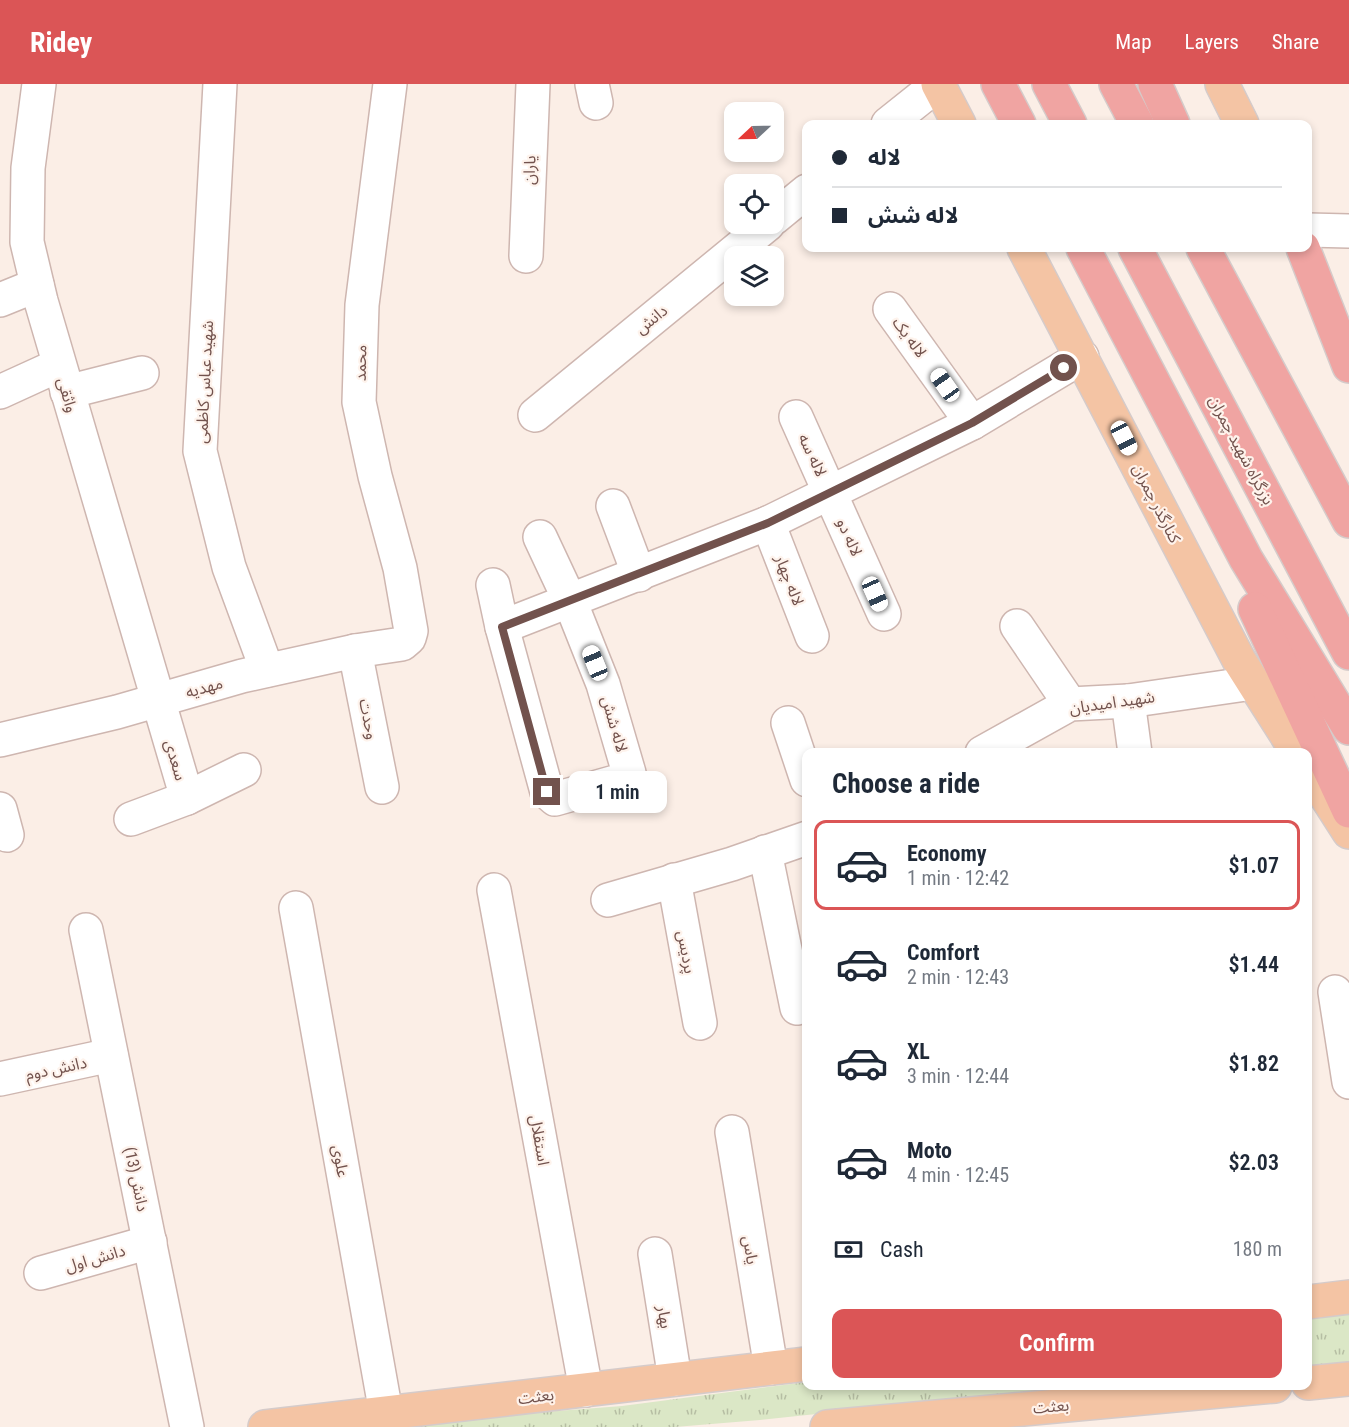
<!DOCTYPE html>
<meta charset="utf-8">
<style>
:root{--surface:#fff;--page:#f6f6f7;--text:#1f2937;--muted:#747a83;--line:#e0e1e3;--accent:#db5556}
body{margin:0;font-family:"Roboto Condensed","Noto Sans Arabic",sans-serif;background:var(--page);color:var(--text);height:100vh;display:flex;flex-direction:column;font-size:22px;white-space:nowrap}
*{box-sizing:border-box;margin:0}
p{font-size:20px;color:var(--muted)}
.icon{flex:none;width:33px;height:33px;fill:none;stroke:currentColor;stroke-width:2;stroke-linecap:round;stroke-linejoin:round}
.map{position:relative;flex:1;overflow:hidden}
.panel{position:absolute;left:802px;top:664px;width:510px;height:642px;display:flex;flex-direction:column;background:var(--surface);border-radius:12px;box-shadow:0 3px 9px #0003}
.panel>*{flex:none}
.banner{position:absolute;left:802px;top:36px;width:510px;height:132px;border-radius:12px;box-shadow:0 3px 9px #0003;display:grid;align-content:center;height:132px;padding:0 30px;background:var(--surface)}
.needle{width:39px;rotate:248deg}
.buttons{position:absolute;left:724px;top:18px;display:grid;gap:12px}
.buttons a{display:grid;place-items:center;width:60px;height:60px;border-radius:12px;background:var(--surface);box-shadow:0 3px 9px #0003;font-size:30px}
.end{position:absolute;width:27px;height:27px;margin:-14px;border:8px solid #72524d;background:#fff;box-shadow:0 0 0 3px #fff}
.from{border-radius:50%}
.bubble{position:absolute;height:42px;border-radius:12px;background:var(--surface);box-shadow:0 3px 9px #0003;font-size:20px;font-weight:600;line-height:42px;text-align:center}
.car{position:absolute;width:18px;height:36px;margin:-18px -9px;border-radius:8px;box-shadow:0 0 4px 2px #0007;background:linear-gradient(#fff 24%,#345 0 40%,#fff 0 76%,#345 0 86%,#fff 0)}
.banner b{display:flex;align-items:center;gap:21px;height:57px;font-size:22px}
.banner b+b{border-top:2px solid var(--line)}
.banner i{width:15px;height:15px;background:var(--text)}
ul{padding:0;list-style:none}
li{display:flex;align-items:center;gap:18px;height:90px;margin:0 12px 9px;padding:0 18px;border:3px solid transparent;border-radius:12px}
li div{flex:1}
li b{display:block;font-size:22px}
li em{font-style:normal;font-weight:600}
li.active{border-color:var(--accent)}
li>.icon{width:54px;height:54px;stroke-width:1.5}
h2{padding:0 30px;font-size:27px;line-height:72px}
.pay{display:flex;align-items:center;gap:15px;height:66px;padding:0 30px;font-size:22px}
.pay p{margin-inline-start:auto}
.button{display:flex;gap:12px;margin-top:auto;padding:12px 30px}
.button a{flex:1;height:69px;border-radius:12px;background:var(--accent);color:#fff;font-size:24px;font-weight:600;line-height:69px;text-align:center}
header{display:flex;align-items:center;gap:36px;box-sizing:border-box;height:84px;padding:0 30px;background:var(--accent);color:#fff}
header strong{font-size:28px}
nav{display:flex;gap:33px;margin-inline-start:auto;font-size:21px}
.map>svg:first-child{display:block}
.grass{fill:url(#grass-tufts)}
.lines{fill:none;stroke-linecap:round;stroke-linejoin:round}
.minor-casing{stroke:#ceb6b0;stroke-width:36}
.major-casing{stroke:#d5cbca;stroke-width:36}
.highway-casing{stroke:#d5cbca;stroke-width:36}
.minor{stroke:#fff;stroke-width:33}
.major{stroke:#f4c4a4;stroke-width:33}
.highway{stroke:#f0a4a2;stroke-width:33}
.route{stroke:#72524d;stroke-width:8}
.labels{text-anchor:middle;stroke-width:4.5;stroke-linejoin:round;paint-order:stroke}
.street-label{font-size:16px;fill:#72524d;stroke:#fef3ec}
</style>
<header>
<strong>Ridey</strong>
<nav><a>Map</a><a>Layers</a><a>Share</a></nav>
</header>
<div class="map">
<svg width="1349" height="1343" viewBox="0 0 1349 1343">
<defs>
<pattern id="grass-tufts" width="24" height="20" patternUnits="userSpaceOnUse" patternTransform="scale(1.5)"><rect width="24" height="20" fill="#dbe7c6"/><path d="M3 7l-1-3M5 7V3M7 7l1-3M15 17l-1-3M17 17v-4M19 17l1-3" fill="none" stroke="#b6bea3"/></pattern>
</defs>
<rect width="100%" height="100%" fill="#fbeee6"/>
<!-- grass -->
<g class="grass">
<polygon points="1349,1227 1349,1282 1308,1285 1308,1233"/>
<polygon points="807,1298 807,1302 1081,1302 760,1336 675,1343 386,1343 438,1336 622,1322"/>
</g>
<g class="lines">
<defs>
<g id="minor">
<polyline points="39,0 28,84 27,158 41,217 187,714 131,735"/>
<polyline points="220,0 200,367 229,483 267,586"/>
<polyline points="592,0 596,19"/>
<polyline points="888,40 938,0"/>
<polyline points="774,134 807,107"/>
<polyline points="1308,146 1349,147"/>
<polyline points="526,172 533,0"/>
<polyline points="0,216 37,201"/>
<polyline points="890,225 972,339"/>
<polyline points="0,308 59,281"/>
<polyline points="67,308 142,289"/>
<polyline points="535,331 768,140"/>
<polyline points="796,333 884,530"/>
<polyline points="613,422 639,491"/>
<polyline points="768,439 812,552"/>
<polyline points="493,501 502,543 547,708 555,715 626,695 629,689 603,600 570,517 540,453"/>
<polyline points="1017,542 1070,620"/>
<polyline points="502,543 768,439 972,339 1082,273"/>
<polyline points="355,567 382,703"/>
<polyline points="1128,617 1135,669"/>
<polyline points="788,639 807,696"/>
<polyline points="0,656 117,628 242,592 355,567 402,560 409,554 411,547 400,484 375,392 359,318 362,221 390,0"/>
<polyline points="982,669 1070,620 1128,617 1253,599"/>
<polyline points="187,714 244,686"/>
<polyline points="0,725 7,751"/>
<polyline points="765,768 797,924"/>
<polyline points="674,796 700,939"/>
<polyline points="494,806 586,1306"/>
<polyline points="608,816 732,780 807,754"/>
<polyline points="296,824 386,1329"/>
<polyline points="86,846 187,1343"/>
<polyline points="1335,908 1349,998"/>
<polyline points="0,995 111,971"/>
<polyline points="732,1048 771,1284"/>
<polyline points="655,1170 675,1295"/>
<polyline points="41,1189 150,1158"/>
</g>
<g id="major">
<polyline points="938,0 959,40"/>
<polyline points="1222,0 1242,40"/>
<polyline points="1024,164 1239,576 1298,669"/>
<polyline points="1308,684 1349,748"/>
<polyline points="1308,1218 1349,1213"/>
<polyline points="1308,1299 1349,1295"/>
<polyline points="265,1343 807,1280"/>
<polyline points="827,1343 1275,1302"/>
</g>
<g id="highway">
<polyline points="998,0 1019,40"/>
<polyline points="1049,0 1070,40"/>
<polyline points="1116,0 1137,40"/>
<polyline points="1155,0 1173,40"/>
<polyline points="1083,164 1246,475 1349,644"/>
<polyline points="1135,164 1349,569"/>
<polyline points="1203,164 1349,437"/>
<polyline points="1303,164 1349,282"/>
<polyline points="1255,525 1349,727"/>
</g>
</defs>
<!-- minor casing -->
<use href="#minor" class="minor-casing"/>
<!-- major casing -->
<use href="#major" class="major-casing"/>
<!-- highway casing -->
<use href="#highway" class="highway-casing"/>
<!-- minor -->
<use href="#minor" class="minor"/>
<!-- major -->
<use href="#major" class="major"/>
<!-- highway -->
<use href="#highway" class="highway"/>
</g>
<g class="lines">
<!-- route -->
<polyline class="route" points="547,708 502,543 768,439 972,339 1064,284"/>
</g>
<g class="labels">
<!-- street labels -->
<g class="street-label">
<text transform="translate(529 86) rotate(-88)" y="6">یاران</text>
<text transform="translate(651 235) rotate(-39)" y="6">دانش</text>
<text transform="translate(910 253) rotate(54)" y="6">لاله یک</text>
<text transform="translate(360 279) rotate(-89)" y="6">محمد</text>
<text transform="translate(204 298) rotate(-87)" y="6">شهید عباس کاظمی</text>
<text transform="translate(68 311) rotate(74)" y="6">واثقی</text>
<text transform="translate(1242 366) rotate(62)" y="6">بزرگراه شهید چمران</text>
<text transform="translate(813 371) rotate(65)" y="6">لاله سه</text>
<text transform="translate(1157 419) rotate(63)" y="6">کنارگذر چمران</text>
<text transform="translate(850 453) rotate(66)" y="6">لاله دو</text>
<text transform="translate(790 496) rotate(69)" y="6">لاله چهار</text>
<text transform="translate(204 603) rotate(-16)" y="6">مهدیه</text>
<text transform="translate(1112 618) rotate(-8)" y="6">شهید امیدیان</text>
<text transform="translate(369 635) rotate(79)" y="6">وحدت</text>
<text transform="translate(615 640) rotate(74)" y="6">لاله شش</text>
<text transform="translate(176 676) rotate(74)" y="6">سعدی</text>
<text transform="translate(687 868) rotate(80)" y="6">پردیس</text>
<text transform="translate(56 984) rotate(-12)" y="6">دانش دوم</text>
<text transform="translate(540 1056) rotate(80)" y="6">استقلال</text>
<text transform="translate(341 1077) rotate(80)" y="6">علوی</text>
<text transform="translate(137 1095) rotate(78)" y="6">دانش (13)</text>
<text transform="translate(751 1166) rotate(81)" y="6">یاس</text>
<text transform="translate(95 1174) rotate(-16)" y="6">دانش اول</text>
<text transform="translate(665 1233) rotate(81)" y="6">بهار</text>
<text transform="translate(536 1312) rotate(-7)" y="6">بعثت</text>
<text transform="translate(1051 1322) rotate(-5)" y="6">بعثت</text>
</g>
</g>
</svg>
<div class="buttons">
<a><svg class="needle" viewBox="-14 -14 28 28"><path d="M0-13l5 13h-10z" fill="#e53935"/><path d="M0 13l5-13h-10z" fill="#747a83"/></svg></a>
<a><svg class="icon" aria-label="locate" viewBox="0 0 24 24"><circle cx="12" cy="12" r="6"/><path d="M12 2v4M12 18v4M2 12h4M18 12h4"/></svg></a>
<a><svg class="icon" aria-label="layers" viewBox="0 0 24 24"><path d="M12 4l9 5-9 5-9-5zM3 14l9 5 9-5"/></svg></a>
</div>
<i class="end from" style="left:1064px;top:284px"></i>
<i class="end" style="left:547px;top:708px"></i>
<div class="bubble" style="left:568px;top:687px;width:99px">1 min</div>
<i class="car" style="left:945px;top:301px;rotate:325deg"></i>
<i class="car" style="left:1124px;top:354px;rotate:153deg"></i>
<i class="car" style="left:875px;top:510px;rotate:156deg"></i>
<i class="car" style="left:595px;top:579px;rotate:338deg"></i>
<div class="banner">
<b><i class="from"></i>لاله</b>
<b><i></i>لاله شش</b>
</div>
<section class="panel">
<h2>Choose a ride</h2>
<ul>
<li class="active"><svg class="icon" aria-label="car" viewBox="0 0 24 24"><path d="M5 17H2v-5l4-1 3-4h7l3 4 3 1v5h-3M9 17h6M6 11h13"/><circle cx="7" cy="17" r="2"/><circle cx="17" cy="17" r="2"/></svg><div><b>Economy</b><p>1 min · 12:42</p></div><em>$1.07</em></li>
<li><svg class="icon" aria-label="car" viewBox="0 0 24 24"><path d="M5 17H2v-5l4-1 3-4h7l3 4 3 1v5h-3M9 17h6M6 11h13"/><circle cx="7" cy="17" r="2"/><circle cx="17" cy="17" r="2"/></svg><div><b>Comfort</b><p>2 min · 12:43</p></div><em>$1.44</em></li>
<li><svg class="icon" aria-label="car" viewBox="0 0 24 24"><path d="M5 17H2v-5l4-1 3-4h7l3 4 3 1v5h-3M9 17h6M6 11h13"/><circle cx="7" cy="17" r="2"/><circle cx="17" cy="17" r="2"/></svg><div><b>XL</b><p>3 min · 12:44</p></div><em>$1.82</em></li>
<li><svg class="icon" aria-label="car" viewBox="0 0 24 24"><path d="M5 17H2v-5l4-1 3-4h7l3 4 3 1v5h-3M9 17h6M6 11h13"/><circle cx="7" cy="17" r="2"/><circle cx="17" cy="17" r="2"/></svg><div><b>Moto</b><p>4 min · 12:45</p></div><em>$2.03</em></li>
</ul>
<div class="pay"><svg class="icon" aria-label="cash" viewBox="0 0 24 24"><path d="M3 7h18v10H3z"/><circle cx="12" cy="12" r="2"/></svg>Cash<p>180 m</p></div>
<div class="button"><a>Confirm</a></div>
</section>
</div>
